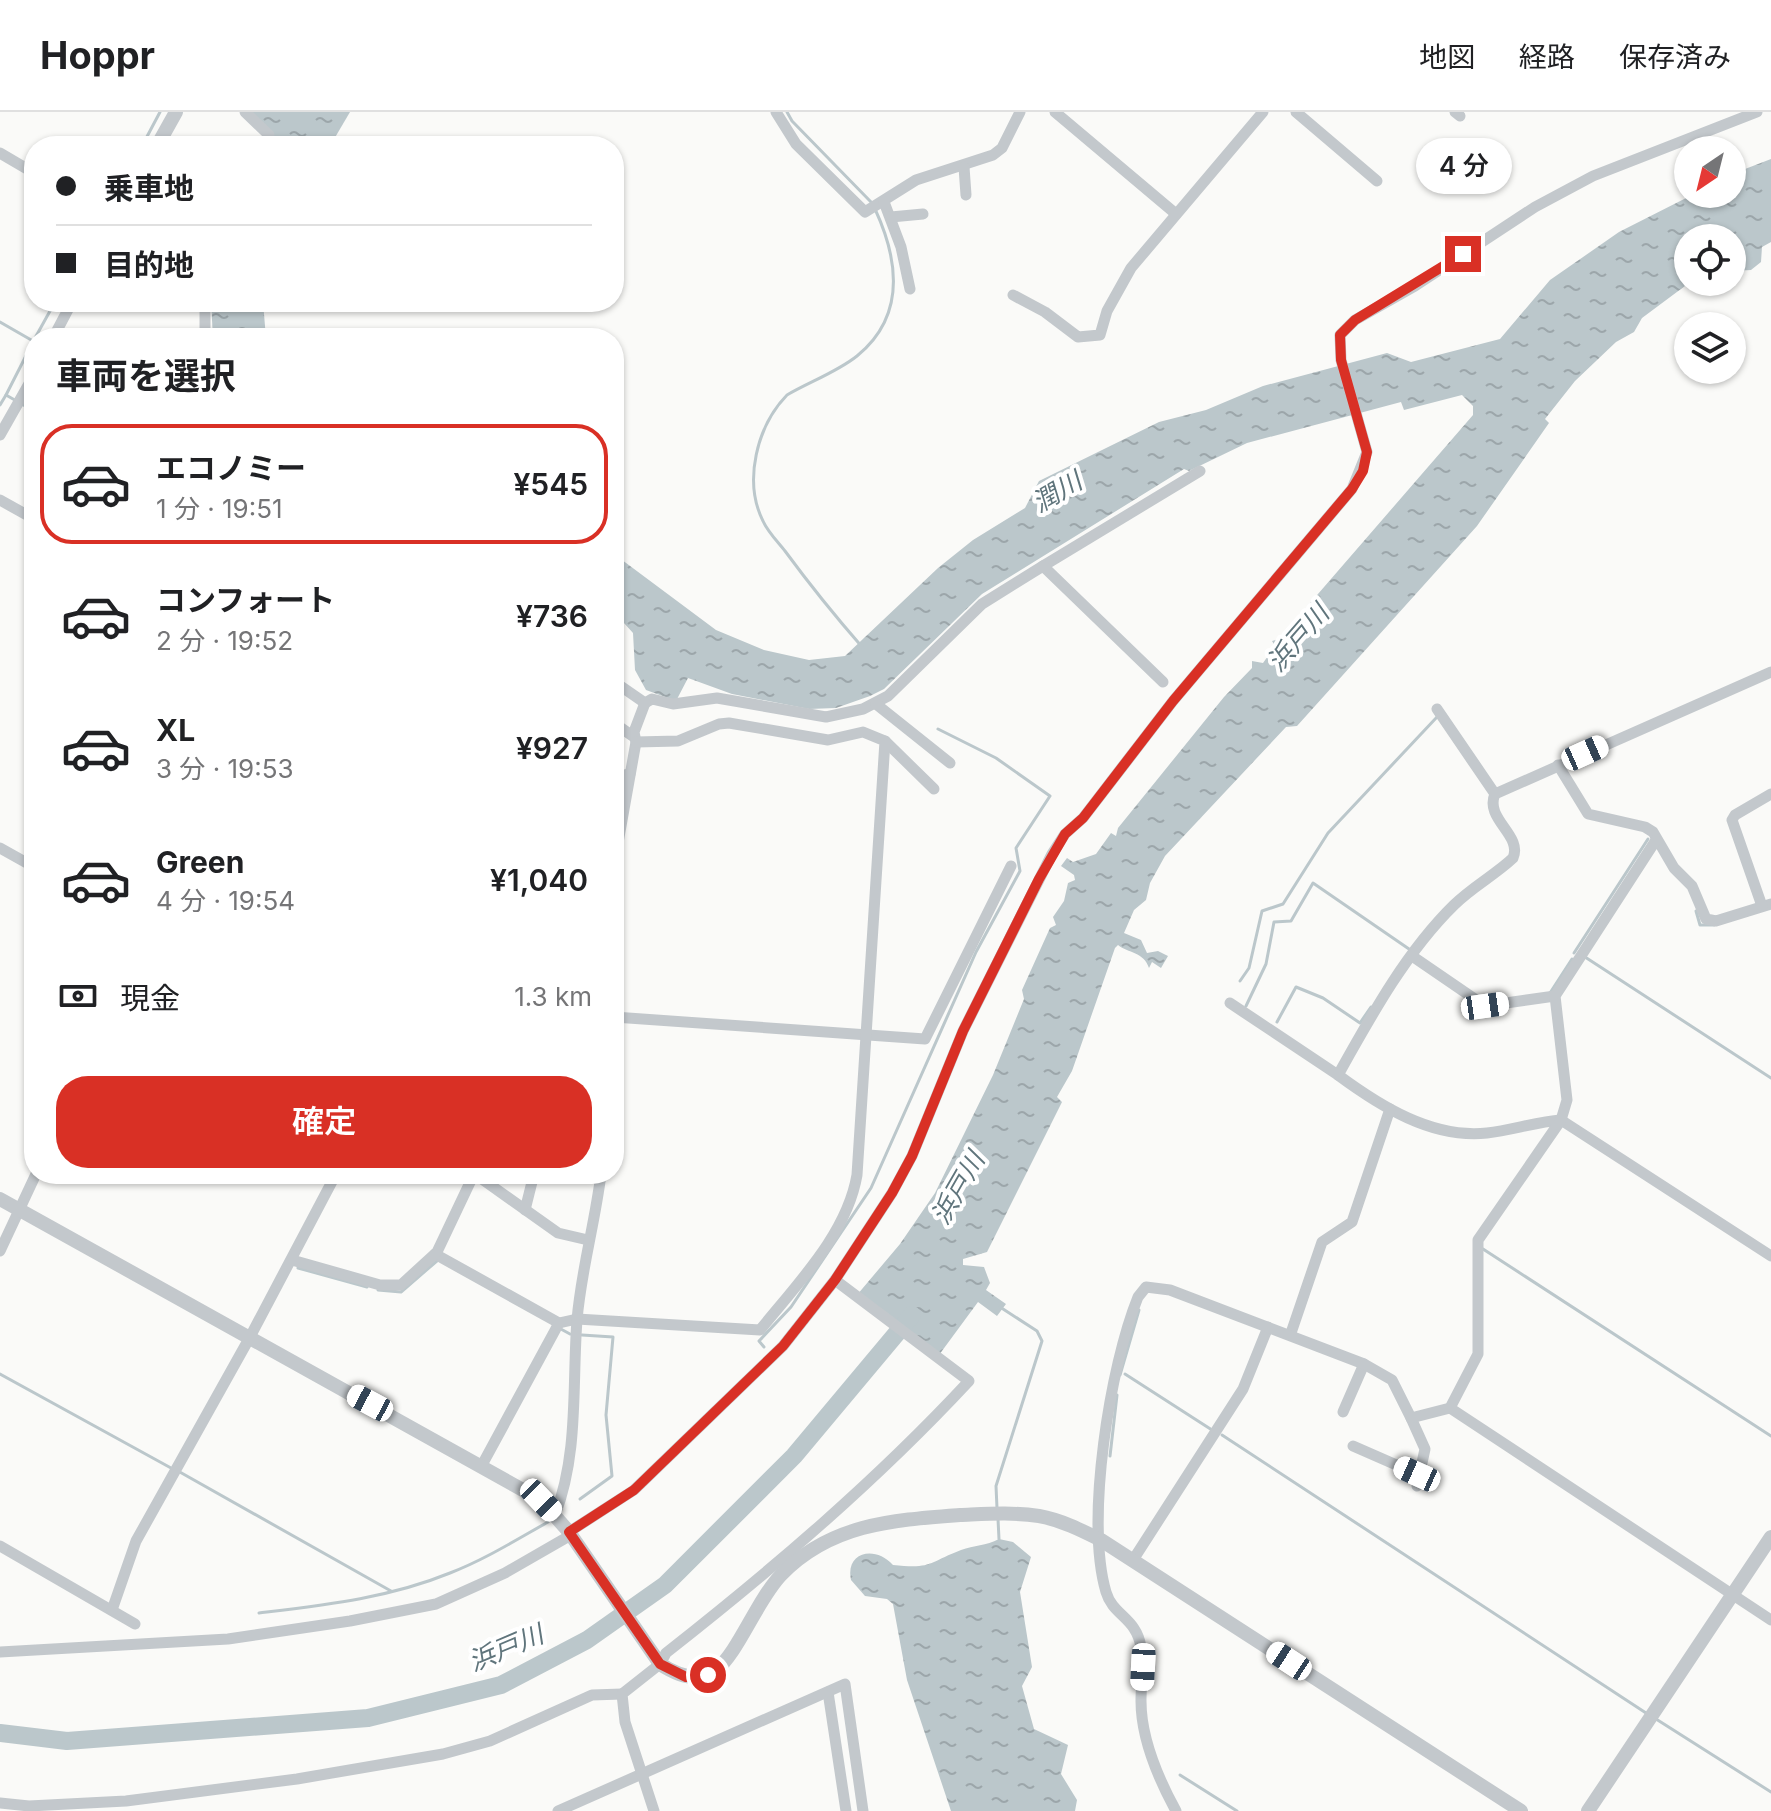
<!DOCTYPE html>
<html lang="ja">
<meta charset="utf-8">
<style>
:root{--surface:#fff;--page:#f6f6f6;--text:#202124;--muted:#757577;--line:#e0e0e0;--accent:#d93025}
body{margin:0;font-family:Inter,"Noto Sans JP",sans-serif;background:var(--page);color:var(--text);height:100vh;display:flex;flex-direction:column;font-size:30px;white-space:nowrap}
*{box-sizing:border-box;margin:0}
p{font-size:26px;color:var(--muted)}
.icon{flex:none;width:44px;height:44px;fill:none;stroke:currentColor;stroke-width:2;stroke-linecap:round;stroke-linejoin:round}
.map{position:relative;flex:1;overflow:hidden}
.details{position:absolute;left:24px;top:216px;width:600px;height:856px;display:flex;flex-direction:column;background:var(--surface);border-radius:32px;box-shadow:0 2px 6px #0004}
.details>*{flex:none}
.hud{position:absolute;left:24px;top:24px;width:600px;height:176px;border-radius:32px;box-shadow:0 2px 6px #0004;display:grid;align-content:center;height:176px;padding:0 32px;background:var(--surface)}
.needle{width:52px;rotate:215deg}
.fabs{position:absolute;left:1674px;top:24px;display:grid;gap:16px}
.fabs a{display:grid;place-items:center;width:72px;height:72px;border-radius:50%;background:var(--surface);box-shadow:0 2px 6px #0004;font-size:40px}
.end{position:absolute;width:36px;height:36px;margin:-18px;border:10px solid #d93025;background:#fff;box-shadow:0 0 0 4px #fff}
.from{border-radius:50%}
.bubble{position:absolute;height:56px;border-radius:28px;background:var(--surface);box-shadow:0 2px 6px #0004;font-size:26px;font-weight:600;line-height:56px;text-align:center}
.car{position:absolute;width:24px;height:48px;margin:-24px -12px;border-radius:10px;box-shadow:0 0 6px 2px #0007;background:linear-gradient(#fff 24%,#345 0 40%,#fff 0 76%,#345 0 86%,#fff 0)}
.hud b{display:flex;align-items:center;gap:28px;height:76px;font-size:30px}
.hud b+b{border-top:2px solid var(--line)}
.hud i{width:20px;height:20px;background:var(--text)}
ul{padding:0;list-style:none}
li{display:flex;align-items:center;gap:24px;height:120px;margin:0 16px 12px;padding:0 16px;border:4px solid transparent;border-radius:32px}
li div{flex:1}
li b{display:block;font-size:30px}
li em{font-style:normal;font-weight:600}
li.selected{border-color:var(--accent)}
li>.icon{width:72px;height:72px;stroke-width:1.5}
h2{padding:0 32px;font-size:36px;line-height:96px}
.pay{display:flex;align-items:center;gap:20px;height:88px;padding:0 32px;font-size:30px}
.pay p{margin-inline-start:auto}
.primary-button{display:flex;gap:16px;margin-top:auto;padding:16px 32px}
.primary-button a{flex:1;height:92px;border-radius:32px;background:var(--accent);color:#fff;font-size:32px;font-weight:600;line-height:92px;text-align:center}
header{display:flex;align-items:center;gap:48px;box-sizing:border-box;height:112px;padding:0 40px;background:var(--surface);border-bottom:2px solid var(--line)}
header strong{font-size:38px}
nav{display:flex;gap:44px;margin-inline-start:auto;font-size:28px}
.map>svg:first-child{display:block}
.water{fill:url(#water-ripples)}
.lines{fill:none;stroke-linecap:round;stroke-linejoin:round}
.stream{stroke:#bbc7cb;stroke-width:3}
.river{stroke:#bbc7cb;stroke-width:18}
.minor{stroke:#c3c8cc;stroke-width:11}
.tertiary{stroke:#c3c8cc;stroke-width:14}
.route{stroke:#d93025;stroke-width:10}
.labels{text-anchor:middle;stroke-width:8;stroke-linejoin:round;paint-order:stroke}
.water-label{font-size:26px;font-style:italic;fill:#60757c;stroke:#fff}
</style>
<header>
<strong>Hoppr</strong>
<nav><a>地図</a><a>経路</a><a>保存済み</a></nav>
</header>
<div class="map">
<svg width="1771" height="1699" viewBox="0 0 1771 1699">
<defs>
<pattern id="water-ripples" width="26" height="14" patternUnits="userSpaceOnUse" patternTransform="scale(2)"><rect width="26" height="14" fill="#bbc7cb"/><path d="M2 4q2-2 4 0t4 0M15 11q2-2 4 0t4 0" fill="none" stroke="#9ca6aa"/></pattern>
</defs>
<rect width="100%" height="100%" fill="#fafaf8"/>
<!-- water -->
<g class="water">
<polygon points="250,0 350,0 330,34 271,34"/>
<path d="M1771,47V130L1762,135L1761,150L1751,158L1732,159V126H1688V170H1716L1704,178L1689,171L1642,206L1634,220L1616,230L1575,269L1545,307L1549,311L1477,414L1297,614L1286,615L1165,744L1150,771L1146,788L1134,798L1124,821L1141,828L1147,841L1158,839L1168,844L1161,856L1152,850L1149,856C1144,840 1128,841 1118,833L1115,836L1072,959L1057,985L1062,990L987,1140L963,1147V1153L984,1155L990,1171L986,1178L1006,1192L997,1204L978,1190L939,1243L857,1183L900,1132L935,1081L993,963L1024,887L1022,878L1050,816L1056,813L1053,805L1064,789L1068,771L1075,768L1074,763L1061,754L1067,746L1073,750L1096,742L1111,721L1116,724L1118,716L1224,585L1252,556V549L1263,551L1275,534L1272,529L1279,527L1473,303V294L1462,283L1404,298L1401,290L1247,331L1189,359L1184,357L982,482L884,577L870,584L836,596L809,597L732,582L688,566L676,589L646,578L635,558L633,521L614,500V442L716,518L764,538L809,548L845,544L938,456L973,428L1025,396L1039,369L1159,310L1206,298L1263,274L1387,241L1411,250L1500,227L1550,168L1619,120L1694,82H1732V62Z"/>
<polygon points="211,190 263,190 266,226 213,226"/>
<path d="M999,1427L1013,1430L1031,1445L1020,1480L1032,1555L1022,1574L1034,1617L1068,1633L1061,1662L1077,1688L1075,1699H951L907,1568L893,1492L887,1487L865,1484L851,1468C845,1440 875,1433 893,1453C933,1457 927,1451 961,1438C974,1433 986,1434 999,1427Z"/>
</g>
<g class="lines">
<!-- stream -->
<g class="stream">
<polyline points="787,0 792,9 871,90"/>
<polyline points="142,34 160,0"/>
<polyline points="0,210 33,229"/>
<polyline points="35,226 55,190"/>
<polyline points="34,228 6,283 34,299"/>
<polyline points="0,293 6,283"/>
<path d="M863,536C835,504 810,473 785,439C778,430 768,420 763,409C743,369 757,314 787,283C809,270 837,260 857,244C906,204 899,149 875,97"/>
<polyline points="1696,799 1700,813 1714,813"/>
<polyline points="1574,841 1648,727"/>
<polyline points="1585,845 1771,966"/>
<polyline points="1240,869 1249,856 1262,799 1283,792 1328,721 1437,605"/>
<polyline points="1550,881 1572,847"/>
<polyline points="1246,894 1266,852 1274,810 1291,809 1313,771 1409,837"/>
<polyline points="1277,910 1296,875 1323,886 1360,911 1371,895"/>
<polyline points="1483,1137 1771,1324"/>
<polyline points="298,1156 367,1175"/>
<polyline points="378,1178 401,1180 438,1148"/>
<polyline points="559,1216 570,1222"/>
<polyline points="764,1235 759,1229 791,1195 871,1076 976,840 1020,759 1016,736 1050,684 996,646 938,617"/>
<polyline points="0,1262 171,1356"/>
<polyline points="1125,1262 1212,1318"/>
<polyline points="1120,1263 1139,1198"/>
<polyline points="1222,1323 1646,1601"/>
<polyline points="1110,1344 1117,1283"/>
<polyline points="178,1359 391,1479"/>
<polyline points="580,1387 612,1364 606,1303 613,1225 582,1223"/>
<polyline points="997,1396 996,1374 1042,1229 1037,1219 1000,1195"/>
<polyline points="998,1407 999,1427"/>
<path d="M259,1501C325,1493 389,1486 450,1461C484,1448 516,1428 548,1410"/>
<polyline points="1656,1607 1771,1680"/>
<polyline points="1180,1663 1237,1699"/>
</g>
<!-- river -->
<polyline class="river" points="0,1621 67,1629 368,1606 501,1573 587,1528 665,1473 794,1344 912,1203"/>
<!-- minor -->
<g class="minor">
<polyline points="245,0 269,23 267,34"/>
<polyline points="776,0 796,32 865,100 916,68 993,43 1002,36 1020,0"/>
<polyline points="1055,0 1176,102"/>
<polyline points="1296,0 1377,69"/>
<polyline points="1455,0 1460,4"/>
<polyline points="0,41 34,61"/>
<polyline points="964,55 966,83"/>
<polyline points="884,90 901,135 910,177"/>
<polyline points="891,105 923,102"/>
<polyline points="1013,183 1045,200 1078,225 1100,223 1107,199 1131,156 1263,0"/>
<polyline points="205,190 205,226"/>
<polyline points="53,226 72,190"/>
<polyline points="0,323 34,263"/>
<polyline points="0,388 34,407"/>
<polyline points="1043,454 1200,359"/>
<polyline points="614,513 614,517"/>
<path d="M1771,560L1495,682C1484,707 1523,723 1513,746C1495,763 1472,775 1454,793C1406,840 1371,904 1338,963C1380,994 1432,1027 1487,1021C1512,1018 1536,1010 1561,1008L1771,1144"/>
<polyline points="614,561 619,573 645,591 652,587 673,592 717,586 826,605 863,597 888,584 982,492 1043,454 1163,570"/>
<polyline points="876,592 950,651"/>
<polyline points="1437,597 1495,682"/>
<polyline points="614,611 634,625"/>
<polyline points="885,629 934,677"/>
<polyline points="1558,653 1588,702 1645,715 1653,720 1674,756 1692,774 1706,807 1716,809 1771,792"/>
<polyline points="614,665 630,662"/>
<polyline points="0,736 34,755"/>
<polyline points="614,753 636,630 634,620 645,591"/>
<polyline points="614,790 618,806 614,844"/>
<polyline points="1762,794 1732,708 1735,703 1771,682"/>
<polyline points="1412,844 1485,894 1555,884"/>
<polyline points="1230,891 1338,963"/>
<polyline points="614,905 925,927 1011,754"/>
<polyline points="475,1062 558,1121 588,1128"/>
<polyline points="525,1098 534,1062"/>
<polyline points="0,1139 36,1062"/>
<polyline points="435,1142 559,1211"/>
<polyline points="292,1148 380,1173 401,1173 437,1140 474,1062"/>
<polyline points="1291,1221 1322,1130 1352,1110 1390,997"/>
<polyline points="1450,1296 1771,1508"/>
<polyline points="1343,1300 1364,1252"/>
<polyline points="1411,1306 1425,1337 1417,1374"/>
<polyline points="1353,1334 1417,1362"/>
<path d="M482,1353L559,1211L577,1207L760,1218C797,1172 847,1122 857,1063L885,629L863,620L828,628L729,611L719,612L678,629L636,630"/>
<path d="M555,1403C579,1341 572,1273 577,1208C581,1159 595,1111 601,1062"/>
<polyline points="569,1420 634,1378 783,1234 835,1168 892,1081 912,1044 963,919 1052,742 1065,722 1083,706 1173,589 1352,377 1367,340 1341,248 1340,223 1355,208 1415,174 1535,95 1593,64 1757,0"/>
<polyline points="0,1434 135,1512"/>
<polyline points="1133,1448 1243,1277 1268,1215"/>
<polyline points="112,1498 136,1429 250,1225 336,1062"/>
<polyline points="0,1540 228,1527 350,1509 436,1492 505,1461 571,1423"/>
<polyline points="828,1580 846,1699"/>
<polyline points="0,1691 29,1694 126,1689 297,1667 443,1642 490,1629 592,1583 622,1582"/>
<polyline points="558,1699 845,1572 863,1699"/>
<path d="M654,1699L625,1610L622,1582L660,1552L666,1541C773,1457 876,1369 969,1269L835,1168"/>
<path d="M1176,1699C1158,1666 1141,1627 1141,1589C1141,1571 1144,1553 1141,1535C1136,1505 1113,1504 1106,1480C1085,1408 1110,1254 1138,1185L1146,1175L1170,1178L1364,1252L1392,1268L1411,1306L1450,1296L1478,1242V1128L1561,1008L1567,988L1555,884L1656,728"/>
</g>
<!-- tertiary -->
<g class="tertiary">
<polyline points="157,34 176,0"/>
<path d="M0,1087L541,1388L569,1420L660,1552C677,1563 698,1572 716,1558C738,1541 757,1488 781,1463C830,1412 893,1408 960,1403C986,1402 1012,1400 1039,1404C1061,1408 1081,1418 1101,1428L1521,1699"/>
<polyline points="1588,1699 1771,1425"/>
</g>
</g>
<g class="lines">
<!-- route -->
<polyline class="route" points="708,1563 686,1565 660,1552 569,1420 634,1378 783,1234 835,1168 892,1081 912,1044 963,919 1039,767 1065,722 1083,706 1173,589 1352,377 1363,359 1367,340 1341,248 1340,223 1355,208 1463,142"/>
</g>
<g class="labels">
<!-- water labels -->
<g class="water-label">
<text transform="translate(1057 380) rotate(-31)" y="9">潤川</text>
<text transform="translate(1298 526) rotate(-49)" y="9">浜戸川</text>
<text transform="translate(958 1076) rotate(-60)" y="9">浜戸川</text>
<text transform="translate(506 1536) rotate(-23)" y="9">浜戸川</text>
</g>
</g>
</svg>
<div class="fabs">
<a><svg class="needle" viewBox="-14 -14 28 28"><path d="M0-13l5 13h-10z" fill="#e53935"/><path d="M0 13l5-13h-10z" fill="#757577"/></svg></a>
<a><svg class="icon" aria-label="locate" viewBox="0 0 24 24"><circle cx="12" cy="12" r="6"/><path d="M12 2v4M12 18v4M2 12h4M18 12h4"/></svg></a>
<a><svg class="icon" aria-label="layers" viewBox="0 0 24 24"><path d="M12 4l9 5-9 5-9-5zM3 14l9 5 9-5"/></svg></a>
</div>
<i class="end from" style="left:708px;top:1563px"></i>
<i class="end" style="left:1463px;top:142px"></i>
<div class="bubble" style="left:1416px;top:26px;width:96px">4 分</div>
<i class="car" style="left:1585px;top:641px;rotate:66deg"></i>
<i class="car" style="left:1485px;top:894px;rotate:82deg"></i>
<i class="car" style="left:370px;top:1291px;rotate:298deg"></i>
<i class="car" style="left:1417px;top:1362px;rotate:294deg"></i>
<i class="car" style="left:541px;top:1388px;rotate:136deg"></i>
<i class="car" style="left:1289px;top:1549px;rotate:303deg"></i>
<i class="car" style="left:1143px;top:1555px;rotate:183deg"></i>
<div class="hud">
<b><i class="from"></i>乗車地</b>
<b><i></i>目的地</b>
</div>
<section class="details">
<h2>車両を選択</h2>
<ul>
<li class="selected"><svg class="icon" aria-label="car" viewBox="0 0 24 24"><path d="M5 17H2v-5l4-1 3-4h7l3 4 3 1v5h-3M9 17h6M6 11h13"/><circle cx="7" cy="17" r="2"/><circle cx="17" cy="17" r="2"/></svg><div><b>エコノミー</b><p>1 分 · 19:51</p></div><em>¥545</em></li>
<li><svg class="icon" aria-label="car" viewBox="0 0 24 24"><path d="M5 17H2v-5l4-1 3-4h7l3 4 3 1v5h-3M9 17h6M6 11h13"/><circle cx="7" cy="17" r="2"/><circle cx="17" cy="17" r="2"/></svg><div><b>コンフォート</b><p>2 分 · 19:52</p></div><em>¥736</em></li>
<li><svg class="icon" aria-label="car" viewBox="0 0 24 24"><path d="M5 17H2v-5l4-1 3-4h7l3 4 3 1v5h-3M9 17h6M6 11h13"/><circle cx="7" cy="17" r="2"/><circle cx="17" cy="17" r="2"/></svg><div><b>XL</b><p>3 分 · 19:53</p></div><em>¥927</em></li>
<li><svg class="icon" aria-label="car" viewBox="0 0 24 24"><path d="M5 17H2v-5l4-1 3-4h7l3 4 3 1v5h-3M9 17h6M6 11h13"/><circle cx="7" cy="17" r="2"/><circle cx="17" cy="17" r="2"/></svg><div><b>Green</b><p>4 分 · 19:54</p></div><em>¥1,040</em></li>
</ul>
<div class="pay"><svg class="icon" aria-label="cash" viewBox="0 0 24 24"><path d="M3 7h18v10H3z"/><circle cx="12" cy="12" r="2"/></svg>現金<p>1.3 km</p></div>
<div class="primary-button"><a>確定</a></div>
</section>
</div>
